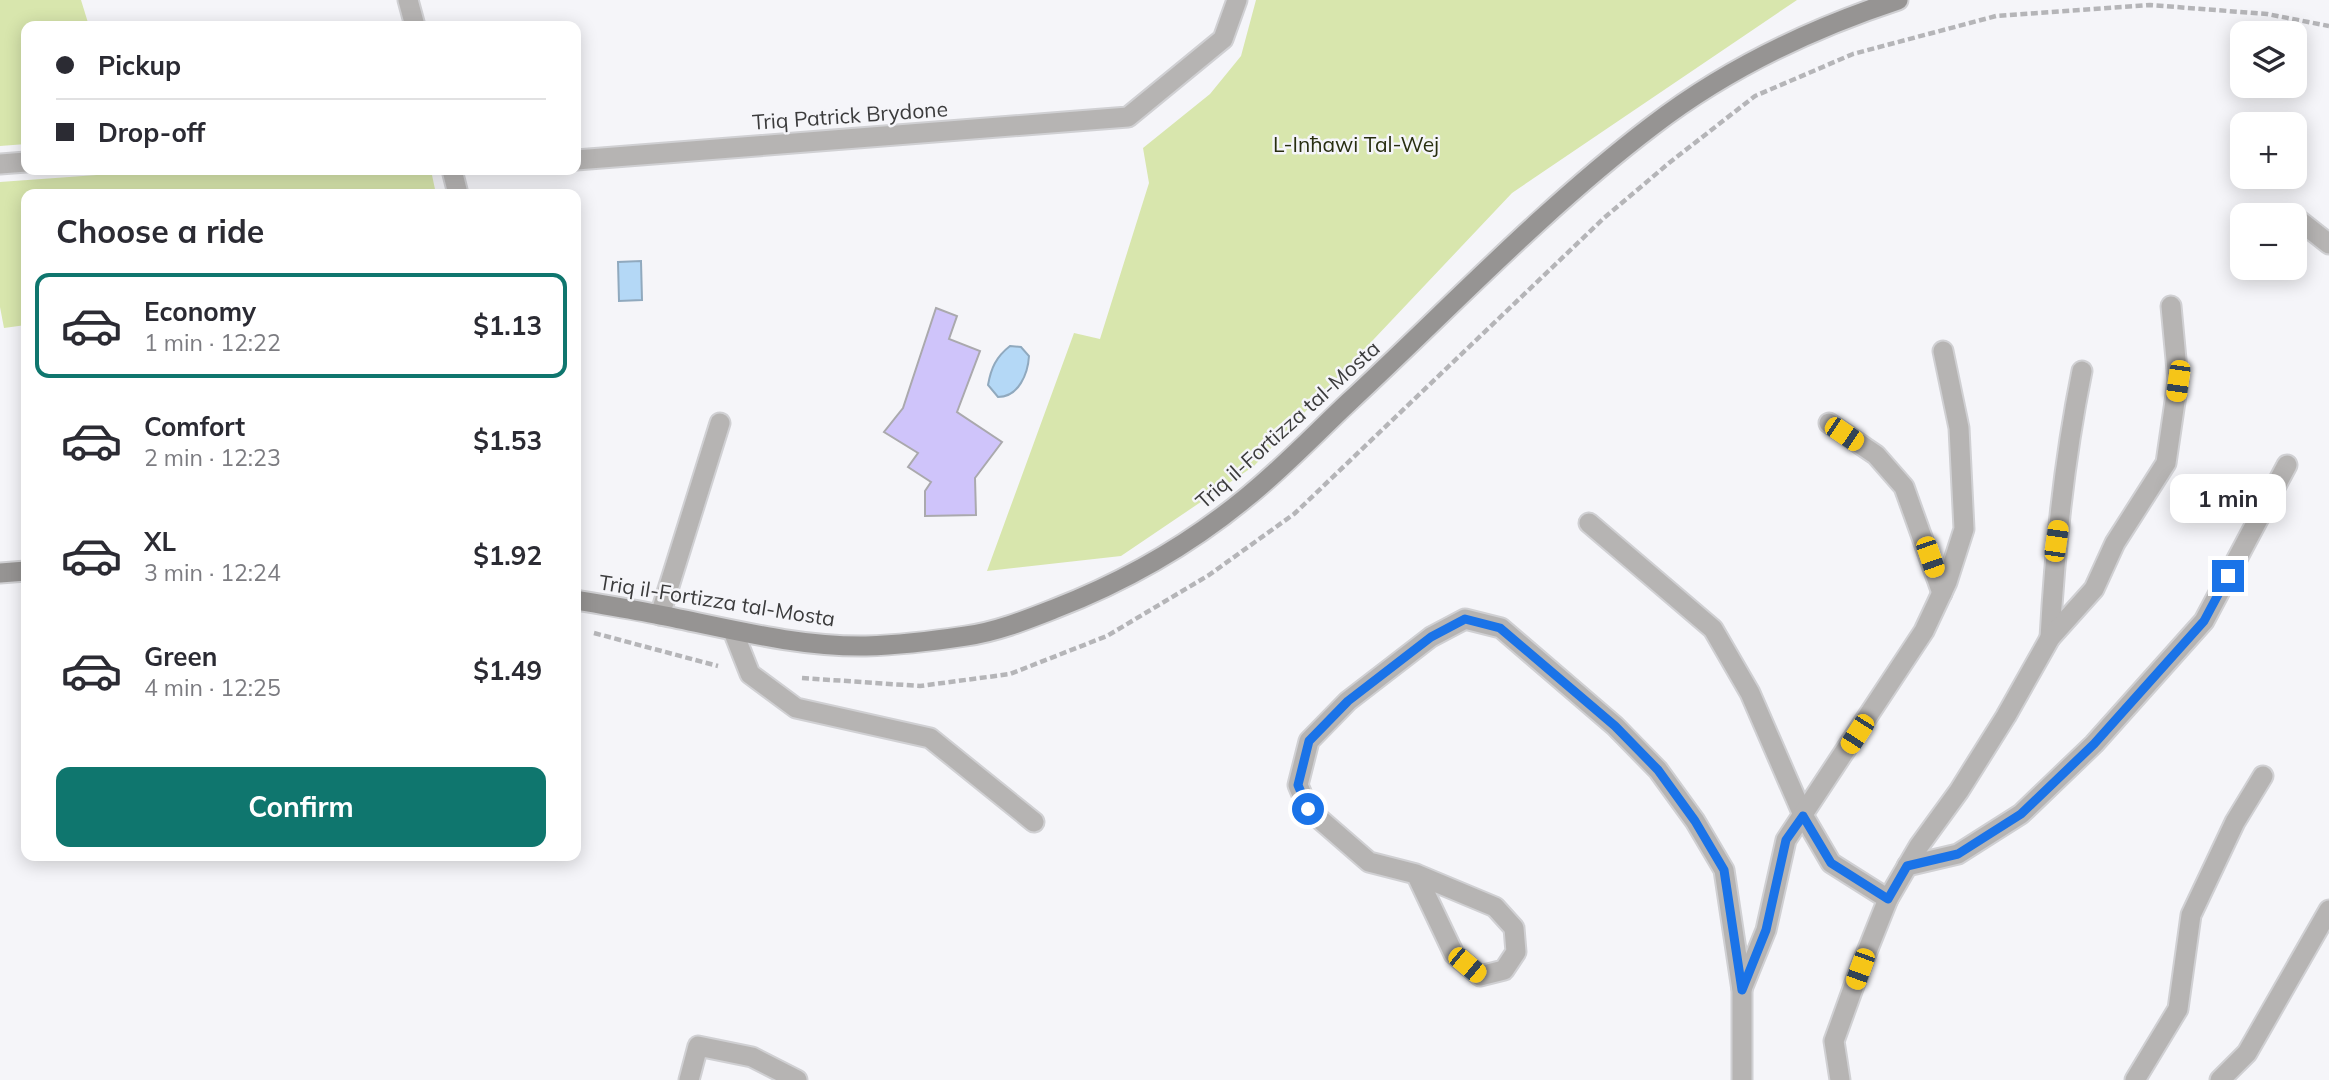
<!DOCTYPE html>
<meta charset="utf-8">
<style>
:root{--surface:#fff;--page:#f7f7f7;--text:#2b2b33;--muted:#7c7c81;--line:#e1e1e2;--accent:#0f766e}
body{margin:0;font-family:Mulish,sans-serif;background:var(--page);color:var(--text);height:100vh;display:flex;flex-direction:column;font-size:26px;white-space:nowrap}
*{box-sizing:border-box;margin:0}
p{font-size:23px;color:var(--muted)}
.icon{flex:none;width:38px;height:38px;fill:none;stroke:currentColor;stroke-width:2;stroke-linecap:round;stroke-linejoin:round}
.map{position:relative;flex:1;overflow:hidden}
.sheet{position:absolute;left:21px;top:189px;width:560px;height:672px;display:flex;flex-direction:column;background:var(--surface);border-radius:14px;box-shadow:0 4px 18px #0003}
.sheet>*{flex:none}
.guide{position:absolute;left:21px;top:21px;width:560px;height:154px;border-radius:14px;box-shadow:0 4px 18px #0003;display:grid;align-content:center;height:154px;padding:0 35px;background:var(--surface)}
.fabs{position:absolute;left:2230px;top:21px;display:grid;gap:14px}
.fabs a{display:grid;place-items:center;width:77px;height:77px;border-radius:14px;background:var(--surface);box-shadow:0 4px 18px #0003;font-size:35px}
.end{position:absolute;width:32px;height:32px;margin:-16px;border:9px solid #1a73e8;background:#fff;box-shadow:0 0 0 4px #fff}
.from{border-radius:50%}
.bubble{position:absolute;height:49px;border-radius:14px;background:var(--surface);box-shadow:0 4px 18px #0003;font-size:23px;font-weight:700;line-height:49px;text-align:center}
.car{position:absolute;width:21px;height:42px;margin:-21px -10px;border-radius:9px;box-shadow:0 0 5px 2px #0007;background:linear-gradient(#f5c518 24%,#345 0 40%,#f5c518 0 76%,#345 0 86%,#f5c518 0)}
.guide b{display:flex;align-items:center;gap:24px;height:66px;font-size:26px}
.guide b+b{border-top:2px solid var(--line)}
.guide i{width:18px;height:18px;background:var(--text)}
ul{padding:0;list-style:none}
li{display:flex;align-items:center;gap:21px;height:105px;margin:0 14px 10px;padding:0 21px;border:4px solid transparent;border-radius:14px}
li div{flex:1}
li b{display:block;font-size:26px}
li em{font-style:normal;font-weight:700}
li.on{border-color:var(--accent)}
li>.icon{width:63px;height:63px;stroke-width:1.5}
h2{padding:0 35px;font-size:32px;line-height:84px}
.action{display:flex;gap:14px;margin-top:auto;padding:14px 35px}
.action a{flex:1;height:80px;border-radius:14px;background:var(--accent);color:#fff;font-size:28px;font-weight:700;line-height:80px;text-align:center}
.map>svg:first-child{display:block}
.green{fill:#d8e6ad}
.water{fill:#b4d8f6;stroke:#90a9be;stroke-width:2}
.building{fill:#cfc4fa;stroke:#aaa9ad;stroke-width:2}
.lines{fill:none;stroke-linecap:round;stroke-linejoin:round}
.service-casing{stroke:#d0d0d3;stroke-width:23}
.minor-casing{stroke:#d0d0d3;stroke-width:23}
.secondary-casing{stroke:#d0d0d3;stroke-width:23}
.path{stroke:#b5b5b8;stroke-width:4.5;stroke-dasharray:7 3.5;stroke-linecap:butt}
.service{stroke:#b6b4b3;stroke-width:19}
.minor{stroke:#b6b4b3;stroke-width:19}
.secondary{stroke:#969493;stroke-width:19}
.route{stroke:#1a73e8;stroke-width:9}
.labels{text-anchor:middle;stroke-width:5;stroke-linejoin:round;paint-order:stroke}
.street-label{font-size:21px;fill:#3b3b3c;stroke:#f5f5f9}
.park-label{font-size:21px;fill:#282e10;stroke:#f5f5f9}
</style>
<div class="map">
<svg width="2329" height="1080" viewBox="0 0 2329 1080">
<rect width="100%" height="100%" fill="#f5f5f9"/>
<!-- green -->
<g class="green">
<polygon points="0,0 81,0 89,26 26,26 26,144 0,146"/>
<polygon points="1256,0 1797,0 1512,193 1254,466 1121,556 987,571 1074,333 1100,339 1149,183 1143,148 1210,94 1241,56"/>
<polygon points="166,170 411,170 432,175 436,194 26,194 26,325 4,328 0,307 0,182"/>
</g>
<!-- water -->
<g class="water">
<polygon points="641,261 642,300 619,301 618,262"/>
<path d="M1010,346L1021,347L1029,356C1028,373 1019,397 998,397L988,385C991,368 996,357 1010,346Z"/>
</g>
<!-- building -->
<polygon class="building" points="936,308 957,316 949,339 980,351 957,412 1002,442 975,478 976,515 925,516 925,491 931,482 908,467 918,453 884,432 903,408"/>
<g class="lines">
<defs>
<g id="service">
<polyline points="2300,221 2329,244"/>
<polyline points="1829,423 1876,455 1904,487 1942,593"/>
<polyline points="1589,523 1713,629 1750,693 1803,815 1831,863 1888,899"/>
<polyline points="660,615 720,423"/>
<polyline points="733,631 750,674 796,708 930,738 1034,822"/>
<path d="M2050,638C2055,548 2064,460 2082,371"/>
<polyline points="1907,866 1958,854 2021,814 2094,744 2204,621 2287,465"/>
<polyline points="1416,874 1495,907 1514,928 1516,952 1504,970 1480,976 1454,954 1416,874 1369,862 1308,809 1298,785 1309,741 1348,701 1431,637 1465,619 1501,628 1615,726 1658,770 1695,821 1724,870 1742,990 1742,1080"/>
<polyline points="1742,989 1766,930 1786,840 1924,631 1947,582 1964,529 1959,428 1943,351"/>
<polyline points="689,1080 698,1046 752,1057 797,1080"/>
<polyline points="1840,1080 1834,1041 1860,969 1888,899 1919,846 1959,791 2006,716 2050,638 2094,589 2115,543 2166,463 2178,381 2171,306"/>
<polyline points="2135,1080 2178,1009 2191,915 2235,822 2263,776"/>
<polyline points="2220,1080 2247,1053 2329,910"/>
</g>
<g id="minor">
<polyline points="408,0 415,26"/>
<polyline points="576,160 1128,117 1223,39 1237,0"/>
<polyline points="0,164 26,162"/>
<polyline points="452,170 458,194"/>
</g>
<g id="secondary">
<polyline points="0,573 26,571"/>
<path d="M576,600C604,605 632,609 660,615C727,628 796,647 866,646C899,645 933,641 966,636C996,632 1026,620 1054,609C1124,582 1189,545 1247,497C1283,468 1315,434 1349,402C1449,309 1543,209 1652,126C1726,69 1810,29 1898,0"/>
</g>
</defs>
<!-- service casing -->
<use href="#service" class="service-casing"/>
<!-- minor casing -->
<use href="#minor" class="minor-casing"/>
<!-- secondary casing -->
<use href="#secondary" class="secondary-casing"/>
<!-- path -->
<g class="path">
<polyline points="594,633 718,666"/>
<polyline points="802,678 920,686 1010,674 1107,636 1209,575 1294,514 1604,218 1669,163 1755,96 1853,54 1996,16 2150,5 2267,14 2329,26"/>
</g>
<!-- service -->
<use href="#service" class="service"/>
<!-- minor -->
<use href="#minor" class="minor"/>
<!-- secondary -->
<use href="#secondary" class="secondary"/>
</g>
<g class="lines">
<!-- route -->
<polyline class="route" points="1308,809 1298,785 1309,741 1348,701 1431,637 1465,619 1500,628 1615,726 1658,770 1695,821 1724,870 1742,990 1766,930 1786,840 1803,816 1831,863 1888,899 1907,866 1958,854 2021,814 2094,744 2204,621 2228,576"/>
</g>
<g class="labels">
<!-- street labels -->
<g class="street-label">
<text transform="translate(850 116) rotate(-4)" y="7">Triq Patrick Brydone</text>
<text transform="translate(1288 425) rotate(-42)" y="7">Triq il-Fortizza tal-Mosta</text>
<text transform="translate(717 601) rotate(9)" y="7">Triq il-Fortizza tal-Mosta</text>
</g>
<!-- park labels -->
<g class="park-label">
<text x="1356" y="152">L-Inħawi Tal-Wej</text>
</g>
</g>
</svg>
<div class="fabs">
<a><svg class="icon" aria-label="layers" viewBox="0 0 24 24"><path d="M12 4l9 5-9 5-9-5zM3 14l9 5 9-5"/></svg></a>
<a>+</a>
<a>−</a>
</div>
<i class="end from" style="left:1308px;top:809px"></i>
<i class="end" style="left:2228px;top:576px"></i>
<div class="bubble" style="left:2170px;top:474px;width:116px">1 min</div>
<i class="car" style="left:2178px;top:381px;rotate:188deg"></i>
<i class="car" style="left:1844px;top:434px;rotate:124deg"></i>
<i class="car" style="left:2056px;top:541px;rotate:8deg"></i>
<i class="car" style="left:1930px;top:557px;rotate:161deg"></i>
<i class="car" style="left:1857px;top:734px;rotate:213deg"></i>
<i class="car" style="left:1467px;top:965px;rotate:130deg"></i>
<i class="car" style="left:1860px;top:969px;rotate:200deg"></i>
<div class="guide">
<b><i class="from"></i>Pickup</b>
<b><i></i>Drop-off</b>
</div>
<section class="sheet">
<h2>Choose a ride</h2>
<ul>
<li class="on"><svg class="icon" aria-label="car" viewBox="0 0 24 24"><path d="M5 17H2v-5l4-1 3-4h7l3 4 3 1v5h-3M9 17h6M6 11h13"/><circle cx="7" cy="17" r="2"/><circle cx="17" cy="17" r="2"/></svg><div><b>Economy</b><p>1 min · 12:22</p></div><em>$1.13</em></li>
<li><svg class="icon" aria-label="car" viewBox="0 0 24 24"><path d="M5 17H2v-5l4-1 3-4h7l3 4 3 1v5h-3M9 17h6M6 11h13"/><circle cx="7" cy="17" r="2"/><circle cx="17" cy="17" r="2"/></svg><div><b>Comfort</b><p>2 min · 12:23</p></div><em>$1.53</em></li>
<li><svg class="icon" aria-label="car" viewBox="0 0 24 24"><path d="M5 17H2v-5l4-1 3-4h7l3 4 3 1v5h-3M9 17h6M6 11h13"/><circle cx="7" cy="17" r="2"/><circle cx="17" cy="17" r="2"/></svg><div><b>XL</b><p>3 min · 12:24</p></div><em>$1.92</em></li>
<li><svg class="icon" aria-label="car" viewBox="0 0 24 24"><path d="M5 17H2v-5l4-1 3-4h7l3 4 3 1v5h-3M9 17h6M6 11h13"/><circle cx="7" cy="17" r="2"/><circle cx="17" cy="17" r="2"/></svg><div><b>Green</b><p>4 min · 12:25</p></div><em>$1.49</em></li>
</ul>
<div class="action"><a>Confirm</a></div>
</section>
</div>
